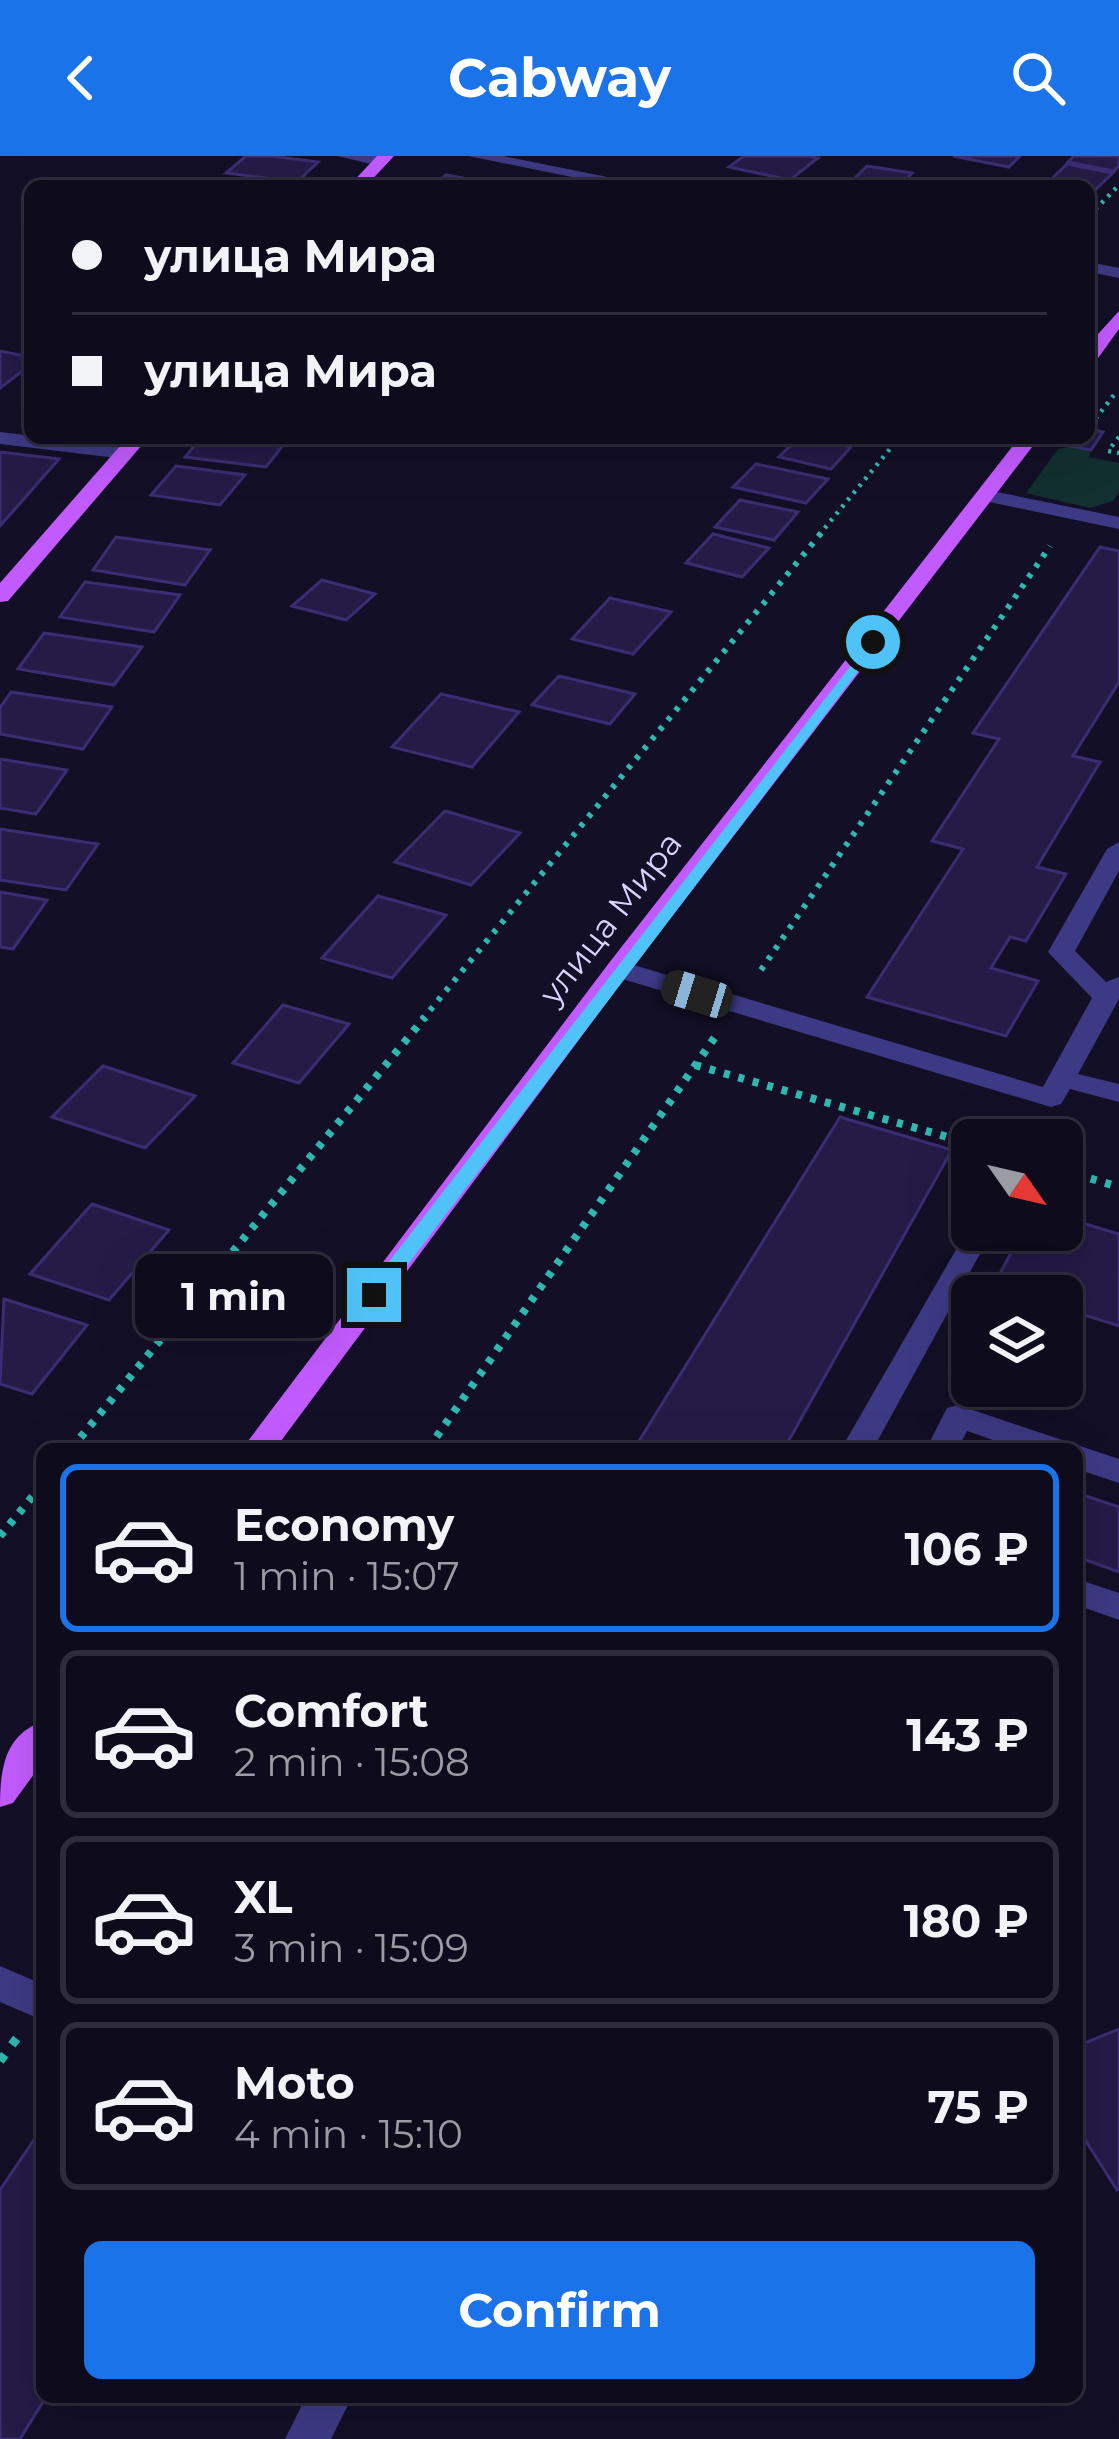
<!DOCTYPE html>
<meta charset="utf-8">
<style>
:root{--surface:#0e0b1c;--page:#171425;--text:#f1f3f6;--muted:#9b9ba3;--line:#2e2b3b;--accent:#1a73e8}
body{margin:0;font-family:Montserrat,sans-serif;background:var(--page);color:var(--text);height:100vh;display:flex;flex-direction:column;font-size:45px;white-space:nowrap}
*{box-sizing:border-box;margin:0}
p{font-size:39px;color:var(--muted)}
.icon{flex:none;width:66px;height:66px;fill:none;stroke:currentColor;stroke-width:2;stroke-linecap:round;stroke-linejoin:round}
.map{position:relative;flex:1;overflow:hidden}
.drawer{position:absolute;left:36px;top:1287px;width:1047px;height:960px;display:flex;flex-direction:column;background:var(--surface);border-radius:18px;box-shadow:0 12px 48px #0002,0 0 0 3px var(--line)}
.drawer>*{flex:none}
.hud{position:absolute;left:24px;top:24px;width:1071px;height:264px;border-radius:18px;box-shadow:0 12px 48px #0002,0 0 0 3px var(--line);display:grid;align-content:center;height:264px;padding:0 48px;background:var(--surface)}
.needle{width:78px;rotate:124deg}
.buttons{position:absolute;left:951px;top:963px;display:grid;gap:24px}
.buttons a{display:grid;place-items:center;width:132px;height:132px;border-radius:18px;background:var(--surface);box-shadow:0 12px 48px #0002,0 0 0 3px var(--line);font-size:60px}
.end{position:absolute;width:54px;height:54px;margin:-27px;border:15px solid #4fc3f7;background:#111;box-shadow:0 0 0 6px #111}
.from{border-radius:50%}
.bubble{position:absolute;height:84px;border-radius:18px;background:var(--surface);box-shadow:0 12px 48px #0002,0 0 0 3px var(--line);font-size:39px;font-weight:700;line-height:84px;text-align:center}
.car{position:absolute;width:36px;height:72px;margin:-36px -18px;border-radius:15px;box-shadow:0 0 9px 3px #0007;background:linear-gradient(#222 24%,#8ab4d8 0 40%,#222 0 76%,#8ab4d8 0 86%,#222 0)}
.hud b{display:flex;align-items:center;gap:42px;height:114px;font-size:45px}
.hud b+b{border-top:3px solid var(--line)}
.hud i{width:30px;height:30px;background:var(--text)}
ul{padding:21px 0 0;list-style:none}
li{display:flex;align-items:center;gap:36px;height:168px;margin:0 24px 18px;padding:0 24px;border:6px solid var(--line);border-radius:18px}
li div{flex:1}
li b{display:block;font-size:45px}
li em{font-style:normal;font-weight:700}
li.active{border-color:var(--accent)}
li>.icon{width:108px;height:108px;stroke-width:1.5}
.cta{display:flex;gap:24px;margin-top:auto;padding:24px 48px}
.cta a{flex:1;height:138px;border-radius:18px;background:var(--accent);color:#fff;font-size:48px;font-weight:700;line-height:138px;text-align:center}
header{display:flex;justify-content:space-between;align-items:center;height:156px;padding:0 48px;background:var(--accent);color:#fff;font-size:54px;font-weight:700}
.map>svg:first-child{display:block}
.green{fill:#12302f}
.building{fill:#241b47;stroke:#3b2d73;stroke-width:3}
.lines{fill:none;stroke-linecap:round;stroke-linejoin:round}
.path-far3{stroke:#2fb8b0;stroke-width:4.5;stroke-dasharray:3 6;stroke-linecap:butt}
.path-far2{stroke:#2fb8b0;stroke-width:6;stroke-dasharray:4.5 8;stroke-linecap:butt}
.path-far1{stroke:#2fb8b0;stroke-width:8;stroke-dasharray:6 9;stroke-linecap:butt}
.path{stroke:#2fb8b0;stroke-width:9;stroke-dasharray:8 12;stroke-linecap:butt}
.minor{fill:#3d3a85;fill-rule:evenodd}
.major{fill:#c25bff;fill-rule:evenodd}
.route{fill:#4fc3f7}
.labels{text-anchor:middle;stroke-width:10;stroke-linejoin:round;paint-order:stroke}
.street-label{font-size:33px;fill:#d9d4ff;stroke:#130f26}
</style>
<header><svg class="icon" aria-label="back" viewBox="0 0 24 24"><path d="M15 5l-7 7 7 7"/></svg>Cabway<svg class="icon" aria-label="search" viewBox="0 0 24 24"><circle cx="10" cy="10" r="6"/><path d="M15 15l6 6"/></svg></header>
<div class="map">
<svg width="1119" height="2283" viewBox="0 0 1119 2283">
<rect width="100%" height="100%" fill="#130f26"/>
<!-- green -->
<polygon class="green" points="1073,290 1091,294 1089,301 1119,307 1119,336 1113,345 1090,352 1026,337 1058,293"/>
<!-- building -->
<g class="building">
<polygon points="246,0 271,0 318,6 297,26 226,17"/>
<polygon points="744,0 807,0 818,2 790,24 729,11"/>
<polygon points="953,0 1020,0 1009,11"/>
<polygon points="1074,0 1119,0 1119,10 1114,15 1068,6"/>
<polygon points="1067,8 1113,17 1094,35 1048,26"/>
<polygon points="867,10 912,17 900,30 847,30"/>
<polygon points="446,19 507,30 432,30"/>
<polygon points="0,195 30,201 30,209 0,232"/>
<polygon points="1089,273 1103,276 1091,294 1070,290 1075,282 1089,282"/>
<polygon points="201,282 236,282 284,288 266,311 185,301"/>
<polygon points="798,282 811,282 851,291 831,313 779,301"/>
<polygon points="0,296 59,303 0,370"/>
<polygon points="756,308 828,323 806,347 733,331"/>
<polygon points="176,310 245,319 220,349 151,339"/>
<polygon points="740,344 798,356 774,384 715,371"/>
<polygon points="713,378 769,392 742,421 686,407"/>
<polygon points="116,381 210,394 185,429 93,414"/>
<polygon points="1100,391 1119,395 1119,526 1073,600 1100,606 1037,711 1066,718 1026,785 1010,781 991,812 1038,825 1006,880 867,841 963,693 932,685 999,583 973,577"/>
<polygon points="322,424 375,438 346,464 292,450"/>
<polygon points="85,426 180,439 154,476 60,461"/>
<polygon points="610,442 671,456 633,498 572,483"/>
<polygon points="44,477 142,491 114,529 18,513"/>
<polygon points="559,520 635,538 610,568 532,549"/>
<polygon points="11,536 112,551 83,593 0,578 0,552"/>
<polygon points="441,538 519,556 472,611 392,591"/>
<polygon points="0,603 67,614 36,658 0,652"/>
<polygon points="445,655 520,677 471,729 395,706"/>
<polygon points="0,673 98,688 66,734 0,724"/>
<polygon points="0,736 47,744 13,793 0,791"/>
<polygon points="378,740 446,759 392,822 322,802"/>
<polygon points="283,849 349,868 299,927 233,907"/>
<polygon points="103,910 195,940 145,992 52,961"/>
<polygon points="840,961 952,994 784,1293 634,1293"/>
<polygon points="92,1048 169,1074 109,1144 30,1118"/>
<polygon points="1062,1061 1119,1078 1119,1170 1062,1152 1062,1140 1023,1140 993,1131 1023,1074 1062,1074"/>
<polygon points="4,1143 87,1169 32,1238 0,1228"/>
<polygon points="1077,1337 1119,1351 1119,1416 1077,1401"/>
<polygon points="1119,1873 1119,2033 1117,2034 1077,1971 1077,1890"/>
<polygon points="42,1972 46,2241 20,2283 0,2283 0,2034"/>
</g>
<g class="lines">
<!-- path-far3 -->
<g class="path-far3">
<polyline points="1089,60 1119,29"/>
<polyline points="1090,270 1117,235"/>
<polyline points="1119,281 1108,295 1119,297"/>
<polyline points="819,379 899,282"/>
</g>
<!-- path-far2 -->
<g class="path-far2">
<polyline points="761,814 1050,390"/>
<polyline points="422,864 822,376"/>
</g>
<!-- path-far1 -->
<g class="path-far1">
<polyline points="695,909 972,988"/>
<polyline points="1062,1014 1119,1031"/>
<polyline points="71,1293 425,861"/>
<polyline points="428,1293 715,881"/>
<polyline points="0,1380 42,1329"/>
</g>
<!-- path -->
<polyline class="path" points="0,1905 17,1882"/>
<!-- minor -->
<g class="minor">
<polygon points="337,0 379,0 388,5 380,10"/>
<polygon points="468,0 503,0 652,30 616,30"/>
<polygon points="1089,106 1119,112 1119,122 1089,116"/>
<polygon points="0,276 125,291 135,297 125,303 0,288"/>
<polygon points="987,334 1119,361 1119,373 980,344 977,340"/>
<polygon points="1119,686 1119,715 1075,795 1106,826 1119,821 1119,843 1078,918 1119,928 1119,946 1070,933 1061,948 1051,951 609,819 605,813 618,805 627,807 1043,931 1092,842 1048,796 1107,693"/>
<polygon points="972,1066 972,1074 993,1074 873,1293 841,1293"/>
<polygon points="958,1249 1065,1285 1069,1292 1077,1289 1119,1303 1119,1327 1077,1313 1077,1293 1019,1293 967,1275 958,1293 926,1293 947,1252"/>
<polygon points="1077,1423 1119,1437 1119,1464 1077,1449"/>
<polygon points="0,1810 42,1828 42,1864 0,1846"/>
<polygon points="306,2241 352,2241 331,2283 285,2283"/>
</g>
<!-- major -->
<g class="major">
<polygon points="377,0 394,0 366,30 349,30"/>
<polygon points="1119,155 1119,173 1096,205 1089,207 1089,188"/>
<polygon points="127,282 148,282 8,445 0,446 0,427"/>
<polygon points="1019,282 1039,282 627,819 275,1293 242,1293 609,807"/>
<path d="M42,1566V1607L13,1647L0,1651C0,1617 3,1579 42,1566Z"/>
</g>
</g>
<!-- route -->
<polygon class="route" points="873,481 878,489 381,1144 367,1144 367,1134"/>
<g class="labels">
<!-- street labels -->
<g class="street-label">
<text transform="translate(610 762) rotate(-52)" y="12">улица Мира</text>
</g>
</g>
</svg>
<div class="buttons">
<a><svg class="needle" viewBox="-14 -14 28 28"><path d="M0-13l5 13h-10z" fill="#e53935"/><path d="M0 13l5-13h-10z" fill="#9b9ba3"/></svg></a>
<a><svg class="icon" aria-label="layers" viewBox="0 0 24 24"><path d="M12 4l9 5-9 5-9-5zM3 14l9 5 9-5"/></svg></a>
</div>
<i class="end from" style="left:873px;top:486px"></i>
<i class="end" style="left:374px;top:1139px"></i>
<div class="bubble" style="left:135px;top:1098px;width:198px">1 min</div>
<i class="car" style="left:697px;top:838px;rotate:287deg"></i>
<div class="hud">
<b><i class="from"></i>улица Мира</b>
<b><i></i>улица Мира</b>
</div>
<section class="drawer">
<ul>
<li class="active"><svg class="icon" aria-label="car" viewBox="0 0 24 24"><path d="M5 17H2v-5l4-1 3-4h7l3 4 3 1v5h-3M9 17h6M6 11h13"/><circle cx="7" cy="17" r="2"/><circle cx="17" cy="17" r="2"/></svg><div><b>Economy</b><p>1 min · 15:07</p></div><em>106 ₽</em></li>
<li><svg class="icon" aria-label="car" viewBox="0 0 24 24"><path d="M5 17H2v-5l4-1 3-4h7l3 4 3 1v5h-3M9 17h6M6 11h13"/><circle cx="7" cy="17" r="2"/><circle cx="17" cy="17" r="2"/></svg><div><b>Comfort</b><p>2 min · 15:08</p></div><em>143 ₽</em></li>
<li><svg class="icon" aria-label="car" viewBox="0 0 24 24"><path d="M5 17H2v-5l4-1 3-4h7l3 4 3 1v5h-3M9 17h6M6 11h13"/><circle cx="7" cy="17" r="2"/><circle cx="17" cy="17" r="2"/></svg><div><b>XL</b><p>3 min · 15:09</p></div><em>180 ₽</em></li>
<li><svg class="icon" aria-label="car" viewBox="0 0 24 24"><path d="M5 17H2v-5l4-1 3-4h7l3 4 3 1v5h-3M9 17h6M6 11h13"/><circle cx="7" cy="17" r="2"/><circle cx="17" cy="17" r="2"/></svg><div><b>Moto</b><p>4 min · 15:10</p></div><em>75 ₽</em></li>
</ul>
<div class="cta"><a>Confirm</a></div>
</section>
</div>
